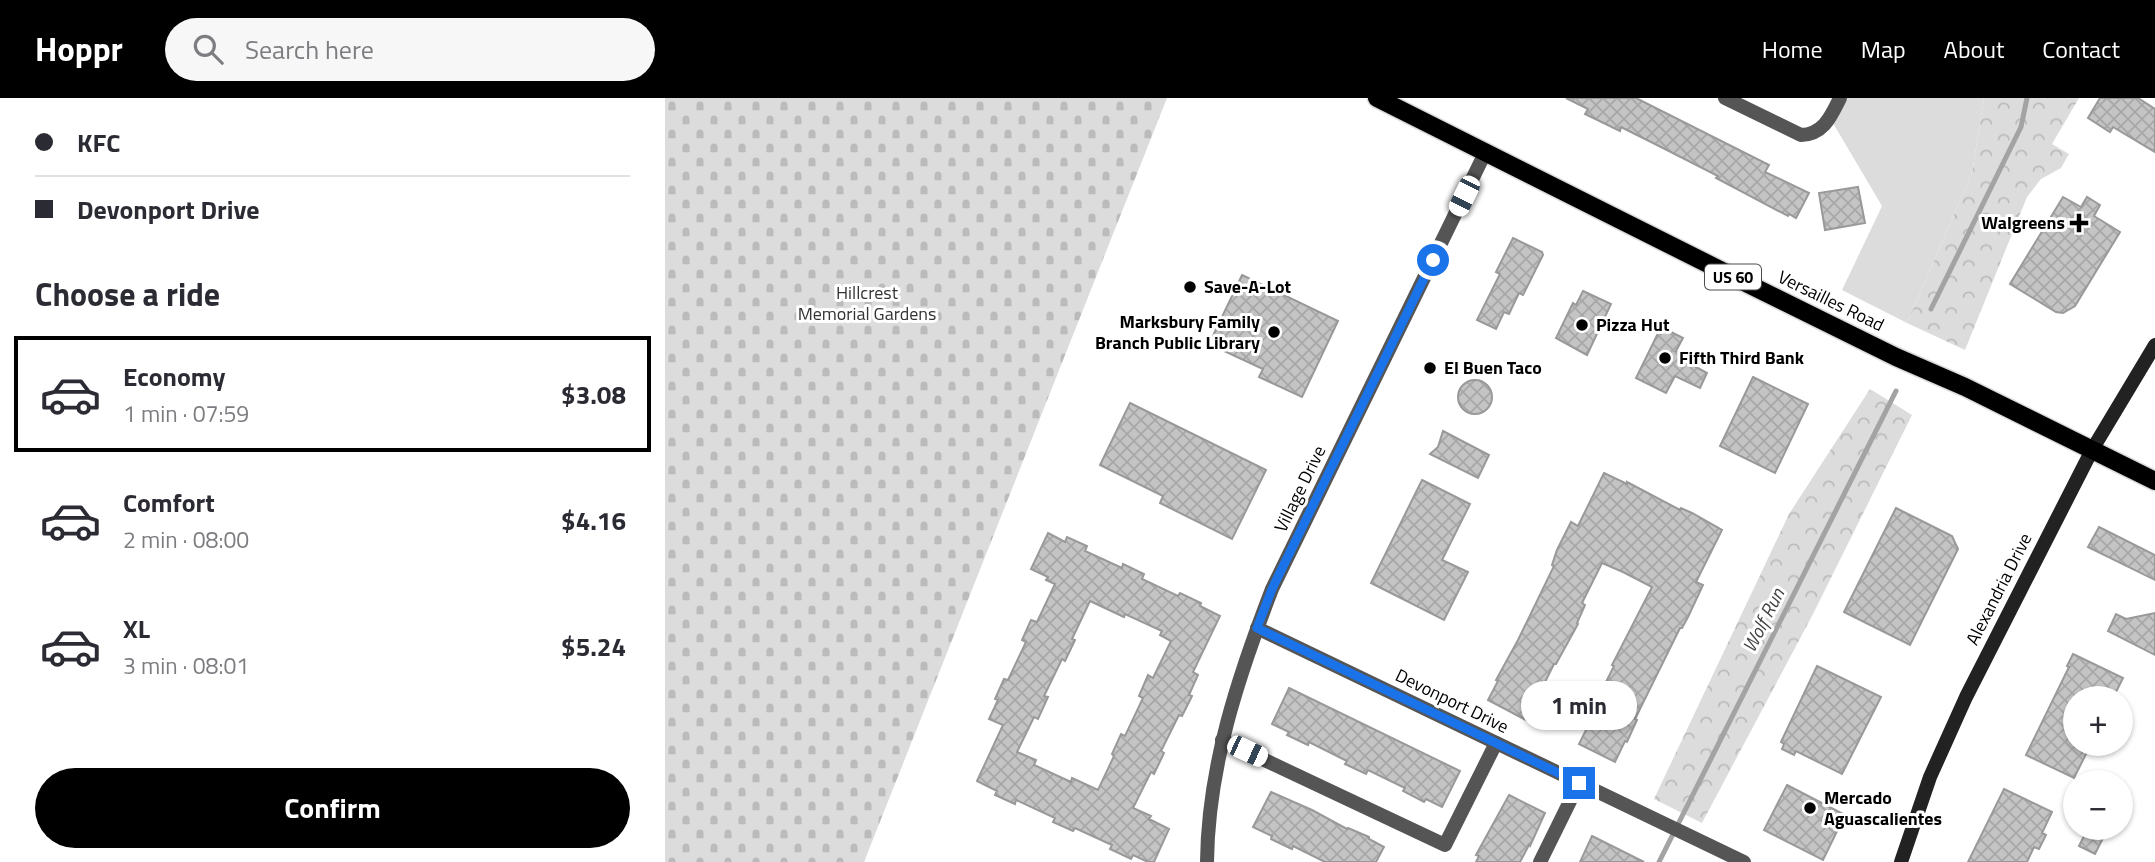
<!DOCTYPE html>
<meta charset="utf-8">
<style>
:root{--surface:#fff;--page:#f7f7f7;--text:#2b2b33;--muted:#7c7c81;--line:#e1e1e2;--accent:#000}
body{margin:0;font-family:"Titillium Web",sans-serif;background:var(--page);color:var(--text);height:100vh;display:flex;flex-direction:column;font-size:26px;white-space:nowrap}
*{box-sizing:border-box;margin:0}
p{font-size:23px;color:var(--muted)}
.icon{flex:none;width:38px;height:38px;fill:none;stroke:currentColor;stroke-width:2;stroke-linecap:round;stroke-linejoin:round}
.map{position:relative;flex:1;overflow:hidden}
.panel{display:flex;flex-direction:column;background:var(--surface);width:665px}
.panel>*{flex:none}
.guide{display:grid;align-content:center;height:154px;padding:0 35px;background:var(--surface)}
.fabs{position:absolute;left:1398px;top:588px;display:grid;gap:14px}
.fabs a{display:grid;place-items:center;width:70px;height:70px;border-radius:50%;background:var(--surface);box-shadow:0 2px 5px #0004;font-size:35px}
.end{position:absolute;width:32px;height:32px;margin:-16px;border:9px solid #1a73e8;background:#fff;box-shadow:0 0 0 4px #fff}
.from{border-radius:50%}
.bubble{position:absolute;height:49px;border-radius:24px;background:var(--surface);box-shadow:0 2px 5px #0004;font-size:23px;font-weight:700;line-height:49px;text-align:center}
.car{position:absolute;width:21px;height:42px;margin:-21px -10px;border-radius:9px;box-shadow:0 0 5px 2px #0007;background:linear-gradient(#fff 24%,#345 0 40%,#fff 0 76%,#345 0 86%,#fff 0)}
.guide b{display:flex;align-items:center;gap:24px;height:66px;font-size:26px}
.guide b+b{border-top:2px solid var(--line)}
.guide i{width:18px;height:18px;background:var(--text)}
ul{padding:0;list-style:none}
li{display:flex;align-items:center;gap:21px;height:116px;margin:0 14px 10px;padding:0 21px;border:4px solid transparent;border-radius:0px}
li div{flex:1}
li b{display:block;font-size:26px}
li em{font-style:normal;font-weight:700}
li.selected{border-color:var(--accent)}
li>.icon{width:63px;height:63px;stroke-width:1.5}
h2{padding:0 35px;font-size:32px;line-height:84px}
.primary-button{display:flex;gap:14px;margin-top:auto;padding:14px 35px}
.primary-button a{flex:1;height:80px;border-radius:42px;background:var(--accent);color:#fff;font-size:28px;font-weight:700;line-height:80px;text-align:center}
header{display:flex;align-items:center;gap:42px;box-sizing:border-box;height:98px;padding:0 35px;background:var(--accent);color:#fff}
header strong{font-size:33px}
nav{display:flex;gap:38px;margin-inline-start:auto;font-size:24px}
.search{width:490px;height:63px;background:var(--page);display:flex;align-items:center;gap:18px;box-sizing:border-box;padding:0 24px;border-radius:38px;color:var(--muted);font-size:26px}
main{display:flex;flex:1;min-height:0}
.map>svg:first-child{display:block}
.green{fill:#dcdcdc}
.forest{fill:url(#forest-crowns)}
.cemetery{fill:url(#cemetery-stones)}
.lines{fill:none;stroke-linecap:round;stroke-linejoin:round}
.stream{stroke:#a3a3a3;stroke-width:5}
.building{fill:url(#building-cross-hatch);stroke:#999;stroke-width:2;fill-rule:evenodd}
.primary-casing{stroke:#dbdbdb;stroke-width:21}
.street{stroke:#555;stroke-width:14}
.secondary{stroke:#222;stroke-width:14}
.primary{stroke:#000;stroke-width:18}
.route{stroke:#1a73e8;stroke-width:9}
.poi-dot{fill:#000;stroke:#fff;stroke-width:2.5}
.labels{text-anchor:middle;stroke-width:6;stroke-linejoin:round;paint-order:stroke}
.shield{fill:#fff;stroke:#4c4c4c;stroke-width:2}
.shield-label{font-size:16px;font-weight:bold;fill:#000}
.poi-label{font-size:18px;font-weight:bold;fill:#000;stroke:#fff;text-anchor:start}
.park-label{font-size:18px;fill:#333;stroke:#fff}
.street-label{font-size:18px;fill:#000;stroke:#fff}
.water-label{font-size:19px;font-style:italic;fill:#444;stroke:#fff}
</style>
<header>
<strong>Hoppr</strong>
<div class="search"><svg class="icon" aria-label="search" viewBox="0 0 24 24"><circle cx="10" cy="10" r="6"/><path d="M15 15l6 6"/></svg>Search here</div>
<nav><a>Home</a><a>Map</a><a>About</a><a>Contact</a></nav>
</header>
<main>
<section class="panel">
<div class="guide">
<b><i class="from"></i>KFC</b>
<b><i></i>Devonport Drive</b>
</div>
<h2>Choose a ride</h2>
<ul>
<li class="selected"><svg class="icon" aria-label="car" viewBox="0 0 24 24"><path d="M5 17H2v-5l4-1 3-4h7l3 4 3 1v5h-3M9 17h6M6 11h13"/><circle cx="7" cy="17" r="2"/><circle cx="17" cy="17" r="2"/></svg><div><b>Economy</b><p>1 min · 07:59</p></div><em>$3.08</em></li>
<li><svg class="icon" aria-label="car" viewBox="0 0 24 24"><path d="M5 17H2v-5l4-1 3-4h7l3 4 3 1v5h-3M9 17h6M6 11h13"/><circle cx="7" cy="17" r="2"/><circle cx="17" cy="17" r="2"/></svg><div><b>Comfort</b><p>2 min · 08:00</p></div><em>$4.16</em></li>
<li><svg class="icon" aria-label="car" viewBox="0 0 24 24"><path d="M5 17H2v-5l4-1 3-4h7l3 4 3 1v5h-3M9 17h6M6 11h13"/><circle cx="7" cy="17" r="2"/><circle cx="17" cy="17" r="2"/></svg><div><b>XL</b><p>3 min · 08:01</p></div><em>$5.24</em></li>
</ul>
<div class="primary-button"><a>Confirm</a></div>
</section>
<div class="map">
<svg width="1490" height="764" viewBox="0 0 1490 764">
<defs>
<pattern id="forest-crowns" width="20" height="18" patternUnits="userSpaceOnUse" patternTransform="scale(1.75)"><rect width="20" height="18" fill="#dcdcdc"/><path d="M2 6a3 3 0 1 1 6 0M12 15a3 3 0 1 1 6 0" fill="none" stroke="#bbb"/></pattern>
<pattern id="cemetery-stones" width="16" height="16" patternUnits="userSpaceOnUse" patternTransform="scale(1.75)"><rect width="16" height="16" fill="#dcdcdc"/><path d="M2 7V4a2 2 0 0 1 4 0v3zM10 15v-3a2 2 0 0 1 4 0v3z" fill="#bbb"/></pattern>
<pattern id="building-cross-hatch" width="8" height="8" patternUnits="userSpaceOnUse" patternTransform="scale(1.75)"><rect width="8" height="8" fill="#c4c4c4"/><path d="M0 0l8 8M0 8l8-8" fill="none" stroke="#a7a7a7"/></pattern>
</defs>
<rect width="100%" height="100%" fill="#fff"/>
<!-- green -->
<polygon class="green" points="1175,0 1319,0 1307,75 1242,225 1177,192 1217,108 1165,20"/>
<!-- forest -->
<g class="forest">
<polygon points="1319,0 1414,0 1387,46 1404,56 1396,70 1376,81 1362,99 1300,252 1242,225 1307,75"/>
<polygon points="1205,291 1247,317 1148,516 1037,725 989,701 1124,416"/>
</g>
<!-- cemetery -->
<polygon class="cemetery" points="0,0 502,0 199,764 0,764"/>
<g class="lines">
<!-- stream -->
<g class="stream">
<polyline points="1266,211 1356,29 1362,0"/>
<polyline points="994,764 1231,293"/>
</g>
</g>
<!-- building -->
<g class="building">
<polygon points="901,0 971,0 1104,67 1100,74 1144,95 1131,120 1124,116 1123,118 1051,80 1053,78 996,49 956,29 955,33 920,16 923,11"/>
<polygon points="1435,0 1473,0 1490,11 1490,54 1448,29 1445,34 1423,20"/>
<polygon points="1193,89 1200,125 1160,132 1154,95"/>
<polygon points="1398,99 1416,109 1422,99 1435,107 1429,118 1455,134 1410,208 1398,215 1391,214 1345,186"/>
<polygon points="848,140 877,154 878,157 858,197 854,195 844,216 839,214 831,231 812,222 835,176 831,174"/>
<polygon points="577,177 673,223 637,299 594,279 598,271 544,246"/>
<polygon points="918,193 946,206 922,257 891,240 908,205 911,207"/>
<polygon points="996,229 1018,240 1011,253 1020,257 1018,262 1042,275 1035,290 1010,278 1001,295 971,280"/>
<polygon points="1088,279 1143,306 1110,375 1055,348"/>
<circle cx="810" cy="299" r="17"/>
<polygon points="465,305 601,372 567,441 495,405 498,398 435,367"/>
<polygon points="778,333 824,357 813,380 765,356 773,349"/>
<polygon points="939,375 962,386 962,384 1015,412 1016,410 1027,415 1057,432 1031,484 1038,487 1023,519 1017,530 1015,530 970,621 972,622 962,644 960,643 950,664 914,646 924,626 922,625 928,610 949,568 947,567 987,489 958,474 937,465 917,505 920,507 912,525 913,526 891,566 889,566 861,622 823,602 833,583 831,582 853,542 889,468 887,467 892,452 906,424 913,428"/>
<polygon points="757,382 805,406 777,462 803,474 779,522 706,485"/>
<polygon points="1231,410 1287,438 1293,451 1245,547 1179,514"/>
<polygon points="1434,429 1490,457 1490,482 1423,449"/>
<path d="M383,435L400,444L402,439L422,448L420,453L457,470L458,466L479,476L477,481L513,498L515,495L536,505L535,508L555,518L528,574L533,577L524,597L527,598L517,618L514,617L496,653L499,655L489,676L486,674L468,710L486,718L484,721L504,731L489,764H483L468,757L466,761L445,751L447,747L410,730L408,733L388,724L390,720L351,702L350,706L330,697L332,693L312,683L338,627L324,621L333,602L330,601L339,581L343,582L361,544L357,542L366,522L372,524L390,486L381,482L383,479L366,471ZM425,503L459,519L460,516L497,533L495,537L506,543L488,580L483,577L474,598L478,600L460,638L456,636L447,656L449,658L433,692L407,680L406,684L369,667L371,662L352,654L369,619L373,621L383,599L379,598L397,561L400,563L410,542L407,541Z"/>
<polygon points="1490,515 1490,557 1443,533 1451,516 1461,521"/>
<polygon points="1408,556 1458,580 1448,600 1410,600 1410,646 1426,646 1409,680 1361,657 1404,569 1402,568"/>
<polygon points="1152,568 1216,599 1177,676 1131,653 1129,657 1117,651 1119,646 1116,644"/>
<polygon points="624,590 795,673 777,709 761,701 759,704 738,693 740,690 703,672 701,676 680,666 682,663 644,644 643,647 622,637 624,634 607,626"/>
<polygon points="1122,687 1180,717 1158,762 1099,732"/>
<polygon points="1339,691 1387,714 1377,735 1381,737 1374,751 1369,749 1362,764 1303,764"/>
<polygon points="606,694 647,712 682,731 683,730 704,739 704,741 719,749 711,764 660,764 628,748 627,751 606,741 607,738 588,729"/>
<polygon points="844,697 880,715 865,748 864,747 855,764 811,764 814,758 811,757"/>
<polygon points="1423,730 1443,730 1430,756 1414,748"/>
<polygon points="927,738 979,764 915,764"/>
</g>
<g class="lines">
<defs>
<polyline id="primary" points="712,0 1085,187 1231,259 1300,289 1490,383"/>
</defs>
<!-- primary casing -->
<use href="#primary" class="primary-casing"/>
<!-- street -->
<g class="street">
<path d="M1060,0L1136,37C1159,36 1166,18 1175,0"/>
<polyline points="592,530 1079,764"/>
<polyline points="557,642 780,747 831,645"/>
<path d="M542,764C543,669 573,579 607,491L820,55"/>
<polyline points="875,764 914,685"/>
</g>
<!-- secondary -->
<polyline class="secondary" points="1236,764 1265,679 1301,599 1427,352 1490,247"/>
<!-- primary -->
<use href="#primary" class="primary"/>
</g>
<g class="lines">
<!-- route -->
<polyline class="route" points="768,162 607,491 592,530 914,685"/>
</g>
<!-- markers -->
<g class="poi-dot">
<path d="M1410.5 114.5h7v7h7v7h-7v7h-7v-7h-7v-7h7z"/>
<circle cx="525" cy="189" r="7"/>
<circle cx="917" cy="227" r="7"/>
<circle cx="609" cy="234" r="7"/>
<circle cx="1000" cy="260" r="7"/>
<circle cx="765" cy="270" r="7"/>
<circle cx="1145" cy="710" r="7"/>
</g>
<g class="labels">
<!-- shield labels -->
<rect class="shield" x="1040" y="166.5" width="56" height="25" rx="5"/>
<g class="shield-label">
<text x="1068" y="185">US 60</text>
</g>
<!-- poi labels -->
<g class="poi-label">
<text x="1400" y="131" text-anchor="end">Walgreens</text>
<text x="539" y="195">Save-A-Lot</text>
<text x="595" y="230" text-anchor="end">Marksbury Family<tspan x="595" dy="21">Branch Public Library</tspan></text>
<text x="931" y="233">Pizza Hut</text>
<text x="1014" y="266">Fifth Third Bank</text>
<text x="779" y="276">El Buen Taco</text>
<text x="1159" y="706">Mercado<tspan x="1159" dy="21">Aguascalientes</tspan></text>
</g>
<!-- park labels -->
<g class="park-label">
<text x="202" y="201">Hillcrest<tspan x="202" dy="21">Memorial Gardens</tspan></text>
</g>
<!-- street labels -->
<g class="street-label">
<text transform="translate(1166 203) rotate(26)" y="6">Versailles Road</text>
<text transform="translate(635 391) rotate(-64)" y="6">Village Drive</text>
<text transform="translate(1334 491) rotate(-63)" y="6">Alexandria Drive</text>
<text transform="translate(787 603) rotate(26)" y="6">Devonport Drive</text>
</g>
<!-- water labels -->
<g class="water-label">
<text transform="translate(1098 522) rotate(-63)" y="7">Wolf Run</text>
</g>
</g>
</svg>
<div class="fabs">
<a>+</a>
<a>−</a>
</div>
<i class="end from" style="left:768px;top:162px"></i>
<i class="end" style="left:914px;top:685px"></i>
<div class="bubble" style="left:856px;top:583px;width:116px">1 min</div>
<i class="car" style="left:799px;top:98px;rotate:206deg"></i>
<i class="car" style="left:582px;top:653px;rotate:115deg"></i>
</div>
</main>
